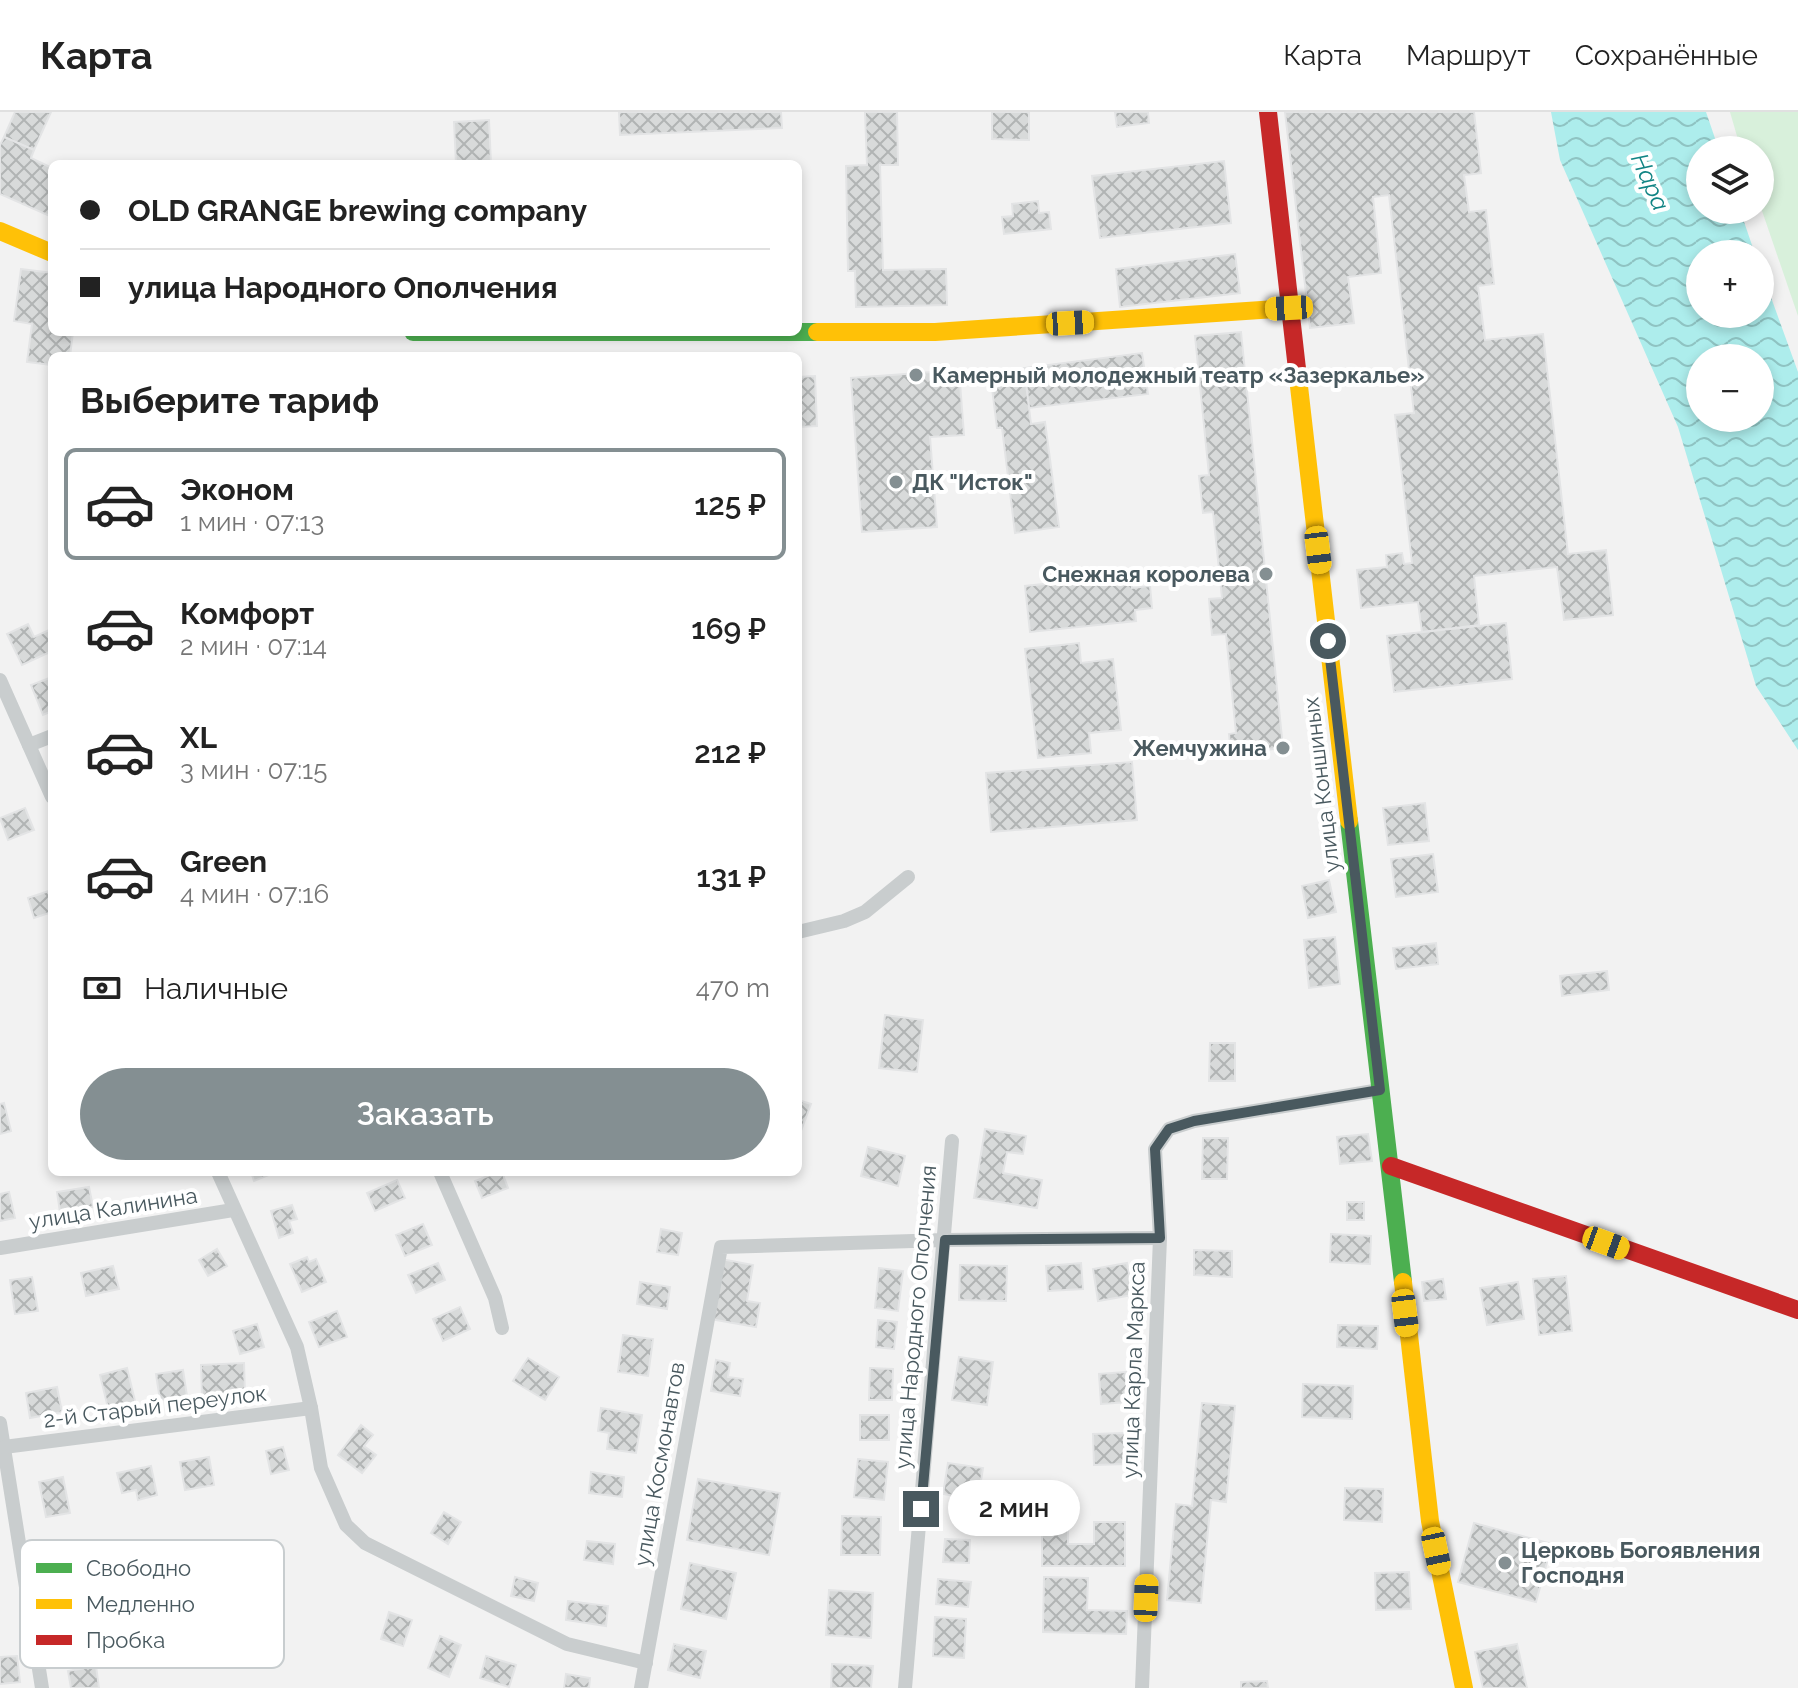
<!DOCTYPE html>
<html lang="ru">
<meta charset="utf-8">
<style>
:root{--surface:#fff;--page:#f2f2f2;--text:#222;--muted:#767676;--line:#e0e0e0;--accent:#848f92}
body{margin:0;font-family:Raleway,sans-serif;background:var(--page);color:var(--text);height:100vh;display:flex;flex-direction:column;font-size:30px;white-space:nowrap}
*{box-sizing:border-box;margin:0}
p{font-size:26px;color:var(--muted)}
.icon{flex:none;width:44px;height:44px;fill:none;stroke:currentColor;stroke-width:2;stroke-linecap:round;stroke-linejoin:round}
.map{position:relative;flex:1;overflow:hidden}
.details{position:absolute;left:48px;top:240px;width:754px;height:824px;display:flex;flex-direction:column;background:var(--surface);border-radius:12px;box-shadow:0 4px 12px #0003}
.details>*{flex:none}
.top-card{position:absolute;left:48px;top:48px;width:754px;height:176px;border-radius:12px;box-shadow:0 4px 12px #0003;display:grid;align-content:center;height:176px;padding:0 32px;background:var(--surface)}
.tools{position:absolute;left:1686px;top:24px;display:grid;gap:16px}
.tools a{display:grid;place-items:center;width:88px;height:88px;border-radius:50%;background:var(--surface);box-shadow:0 4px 12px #0003;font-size:40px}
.end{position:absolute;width:36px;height:36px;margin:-18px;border:10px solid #49595f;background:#fff;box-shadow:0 0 0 4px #fff}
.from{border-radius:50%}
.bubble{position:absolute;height:56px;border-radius:28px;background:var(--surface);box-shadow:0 4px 12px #0003;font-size:26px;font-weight:600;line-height:56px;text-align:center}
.car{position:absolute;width:24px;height:48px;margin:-24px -12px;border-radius:10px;box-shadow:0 0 6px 2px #0007;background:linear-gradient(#f5c518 24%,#345 0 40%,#f5c518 0 76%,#345 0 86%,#f5c518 0)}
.top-card b{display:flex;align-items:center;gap:28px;height:76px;font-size:30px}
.top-card b+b{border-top:2px solid var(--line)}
.top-card i{width:20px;height:20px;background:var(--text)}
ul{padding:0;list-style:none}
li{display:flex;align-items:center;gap:24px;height:112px;margin:0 16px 12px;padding:0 16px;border:4px solid transparent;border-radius:12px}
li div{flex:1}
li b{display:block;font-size:30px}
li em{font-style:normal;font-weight:600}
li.current{border-color:var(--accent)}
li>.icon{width:72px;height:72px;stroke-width:1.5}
h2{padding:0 32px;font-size:36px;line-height:96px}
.pay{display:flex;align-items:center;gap:20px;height:88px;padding:0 32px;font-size:30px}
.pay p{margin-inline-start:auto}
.cta{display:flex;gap:16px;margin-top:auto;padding:16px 32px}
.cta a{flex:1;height:92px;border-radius:48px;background:var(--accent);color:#fff;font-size:32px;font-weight:600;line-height:92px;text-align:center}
header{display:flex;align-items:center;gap:48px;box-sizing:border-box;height:112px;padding:0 40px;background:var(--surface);border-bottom:2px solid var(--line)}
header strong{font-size:38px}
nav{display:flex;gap:44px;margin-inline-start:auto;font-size:28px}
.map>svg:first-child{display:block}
.green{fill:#d8f0db}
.water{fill:url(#water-waves);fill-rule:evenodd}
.building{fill:url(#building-cross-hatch);stroke:#e3e4e5;stroke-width:2}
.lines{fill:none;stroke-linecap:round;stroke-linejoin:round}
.street{stroke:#c9cdce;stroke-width:14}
.fast{stroke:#4caf50;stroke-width:18}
.slow{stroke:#ffc107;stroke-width:18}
.jam{stroke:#c62828;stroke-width:18}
.route{stroke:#49595f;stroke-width:10}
.poi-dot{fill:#848f92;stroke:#fff;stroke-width:3}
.labels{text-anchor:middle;stroke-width:8;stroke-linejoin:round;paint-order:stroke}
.poi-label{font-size:22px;font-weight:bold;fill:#49595f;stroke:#fff;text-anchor:start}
.street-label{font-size:22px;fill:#49595f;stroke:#fff}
.water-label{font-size:24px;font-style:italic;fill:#108484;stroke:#fff}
.key{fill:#fff;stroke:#c8cdcf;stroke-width:2}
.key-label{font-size:22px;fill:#49595f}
</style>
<header>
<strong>Карта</strong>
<nav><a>Карта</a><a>Маршрут</a><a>Сохранённые</a></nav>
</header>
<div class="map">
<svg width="1798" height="1576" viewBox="0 0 1798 1576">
<defs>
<pattern id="water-waves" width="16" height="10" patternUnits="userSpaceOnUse" patternTransform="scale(2)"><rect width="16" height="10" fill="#adedec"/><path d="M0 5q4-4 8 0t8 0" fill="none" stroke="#8fc3c2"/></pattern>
<pattern id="building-cross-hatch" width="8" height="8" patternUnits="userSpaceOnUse" patternTransform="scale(2)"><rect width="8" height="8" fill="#d8dada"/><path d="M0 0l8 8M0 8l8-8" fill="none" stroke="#b1b4b4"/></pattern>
</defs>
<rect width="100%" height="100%" fill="#f2f2f2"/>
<!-- green -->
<polygon class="green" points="1730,0 1798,0 1798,204 1760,93 1760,38 1741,38"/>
<!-- water -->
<path class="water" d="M1551,0H1706L1719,38H1700V98H1740L1755,142H1700V202H1760V155L1798,260V638L1756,574L1678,315L1560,48ZM1700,246H1760V306H1700Z"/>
<!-- building -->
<g class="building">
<polygon points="15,0 51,0 34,38 4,25"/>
<polygon points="619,0 781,0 782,16 620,23"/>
<polygon points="865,0 897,0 898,53 880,53 883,158 946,157 947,193 856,195 855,159 848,159 846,54 867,53"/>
<polygon points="992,0 1029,0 1029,28 992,27"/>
<polygon points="1115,0 1148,0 1149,11 1117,15"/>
<polygon points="1285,0 1474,0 1481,61 1464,63 1469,100 1486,98 1494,172 1478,174 1485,228 1543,222 1568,442 1606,438 1613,503 1564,508 1557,455 1474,464 1479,513 1422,520 1418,490 1361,496 1357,458 1387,455 1386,443 1402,441 1404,452 1412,451 1395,303 1414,301 1389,83 1373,85 1381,161 1348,165 1354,211 1310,216"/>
<polygon points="489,8 491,52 456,52 454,10"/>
<polygon points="4,25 34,38 31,46 52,56 52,105 0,82 0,33"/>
<polygon points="1224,49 1231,111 1100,126 1092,64"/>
<polygon points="1038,89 1039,101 1049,100 1051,117 1004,122 1002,105 1013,104 1012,92"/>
<polygon points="1235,142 1240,181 1120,195 1116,157"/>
<polygon points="21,157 52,161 52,220 73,220 70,244 52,244 52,253 27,250 32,212 14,209"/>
<polygon points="1241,220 1283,636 1231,642 1229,622 1236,621 1226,522 1212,523 1209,487 1222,486 1213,400 1203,401 1199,364 1209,363 1195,224"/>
<polygon points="1142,241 1148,282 1029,296 1024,256"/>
<polygon points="1024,256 1031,312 1045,310 1059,415 1015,421 1002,316 997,316 990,260"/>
<polygon points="959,258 964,323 930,325 937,415 862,420 851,266"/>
<polygon points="815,264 817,314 798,315 798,265"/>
<polygon points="1081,460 1082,468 1131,463 1132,476 1150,474 1152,496 1135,498 1136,509 1030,520 1025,474 1063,470 1062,462"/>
<polygon points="1506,511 1512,567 1394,580 1387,524"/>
<polygon points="28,512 34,525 49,518 52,525 52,539 22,553 7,522"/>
<polygon points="1079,531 1081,551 1113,547 1121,618 1089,621 1091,641 1038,646 1025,537"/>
<polygon points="52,565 52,599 43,603 31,573"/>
<polygon points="1132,650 1137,708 991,720 986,661"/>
<polygon points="1425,691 1429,729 1388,733 1383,696"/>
<polygon points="25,696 34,718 8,728 0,706"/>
<polygon points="1433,742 1438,780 1396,785 1391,747"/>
<polygon points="1329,768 1336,800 1308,806 1302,774"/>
<polygon points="52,778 52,800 34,806 28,786"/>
<polygon points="1335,825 1340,872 1309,876 1304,828"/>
<polygon points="1436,831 1438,852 1396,857 1393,836"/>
<polygon points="1607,859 1609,878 1562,884 1560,864"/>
<polygon points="885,903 923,908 917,960 879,956"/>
<polygon points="1210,931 1235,931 1235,969 1209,969"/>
<polygon points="798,988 811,992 798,1027"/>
<polygon points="4,991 11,1019 0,1022 0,992"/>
<polygon points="985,1017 1026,1024 1023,1042 1007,1040 1003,1061 1042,1068 1037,1096 974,1086"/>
<polygon points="1368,1022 1372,1049 1340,1052 1337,1025"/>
<polygon points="1203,1026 1228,1026 1227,1067 1202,1067"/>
<polygon points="868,1035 905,1044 898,1074 861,1064"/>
<polygon points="251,1060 276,1060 254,1069"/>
<polygon points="498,1060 502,1060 508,1076 482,1086 475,1069"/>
<polygon points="397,1068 405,1086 375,1099 367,1081"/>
<polygon points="89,1075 93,1095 60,1100 57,1080"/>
<polygon points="9,1080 15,1106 0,1109 0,1082"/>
<rect x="1347" y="1090" width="17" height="18"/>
<polygon points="292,1093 297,1107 289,1109 293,1121 279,1126 271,1099"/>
<polygon points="423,1112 432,1133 405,1144 396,1123"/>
<polygon points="661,1117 682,1121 678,1143 657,1140"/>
<polygon points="1331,1122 1371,1124 1370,1152 1330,1150"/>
<polygon points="217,1137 227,1154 208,1164 199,1148"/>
<polygon points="1194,1138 1232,1139 1232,1165 1194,1163"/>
<polygon points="307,1145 309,1150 316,1147 326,1170 302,1180 290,1152"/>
<polygon points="721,1147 753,1153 747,1189 760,1191 756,1215 710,1207"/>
<polygon points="438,1151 445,1168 416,1181 408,1163"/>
<polygon points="1081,1151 1083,1177 1048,1179 1046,1154"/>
<polygon points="1127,1151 1133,1183 1098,1189 1093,1157"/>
<polygon points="960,1153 1007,1154 1006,1189 959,1188"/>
<polygon points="113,1154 119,1177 86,1184 81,1161"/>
<polygon points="879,1156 903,1159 898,1199 875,1196"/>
<polygon points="1566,1164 1572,1219 1539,1223 1533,1167"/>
<polygon points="32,1165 38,1199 15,1202 10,1168"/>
<polygon points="1443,1167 1446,1187 1424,1189 1422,1170"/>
<polygon points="640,1170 670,1175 667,1197 637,1192"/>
<polygon points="1518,1170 1524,1207 1487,1213 1480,1176"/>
<polygon points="460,1195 470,1217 443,1229 433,1207"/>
<polygon points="337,1199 347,1225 319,1235 309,1210"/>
<polygon points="878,1208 897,1210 894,1237 876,1235"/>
<polygon points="257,1212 264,1235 240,1242 233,1219"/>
<polygon points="1338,1213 1378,1214 1377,1237 1337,1235"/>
<polygon points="623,1223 653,1227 648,1264 618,1260"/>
<polygon points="959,1245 993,1250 987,1293 952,1288"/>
<polygon points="528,1246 559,1265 545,1288 513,1269"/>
<polygon points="716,1248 730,1251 728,1265 743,1267 740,1284 711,1279"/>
<polygon points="244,1251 245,1283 202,1285 201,1253"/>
<polygon points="127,1256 136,1293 109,1300 100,1263"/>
<polygon points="870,1256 893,1257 892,1288 869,1288"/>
<polygon points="183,1258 187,1284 160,1288 156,1262"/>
<polygon points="1126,1260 1128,1290 1101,1292 1099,1262"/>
<polygon points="1303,1272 1353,1274 1352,1307 1302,1305"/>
<polygon points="57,1275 62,1300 30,1306 26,1281"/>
<polygon points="1202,1291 1235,1294 1226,1390 1211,1388 1201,1491 1167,1488 1176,1392 1192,1394"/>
<polygon points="601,1296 642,1303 636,1341 607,1337 609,1321 598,1319"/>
<rect x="860" y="1303" width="29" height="25"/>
<polygon points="361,1313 373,1323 364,1334 376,1343 362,1361 338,1343"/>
<polygon points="1126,1321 1127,1352 1094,1353 1093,1322"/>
<polygon points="283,1335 289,1358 271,1362 266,1339"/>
<polygon points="209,1345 214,1373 185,1378 180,1350"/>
<polygon points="858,1347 888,1350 884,1388 854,1385"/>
<polygon points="948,1351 983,1356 978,1388 943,1382"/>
<polygon points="151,1354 157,1383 138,1388 136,1378 122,1381 117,1361"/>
<polygon points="591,1360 624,1365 622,1385 589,1381"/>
<polygon points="63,1365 70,1401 46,1405 39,1370"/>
<polygon points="698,1367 780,1381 769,1443 687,1428"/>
<polygon points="1345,1376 1383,1377 1382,1410 1344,1408"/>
<polygon points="1042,1390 1068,1390 1068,1432 1094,1432 1094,1410 1125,1410 1125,1454 1042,1454"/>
<polygon points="444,1400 461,1410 448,1432 431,1421"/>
<polygon points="842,1404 881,1405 880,1443 841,1443"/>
<polygon points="1474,1411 1552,1432 1536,1490 1458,1470"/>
<polygon points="945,1427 970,1428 969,1451 943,1450"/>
<polygon points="587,1429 615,1432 613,1452 584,1448"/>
<polygon points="690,1451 736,1461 726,1507 681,1497"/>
<polygon points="1409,1460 1411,1497 1376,1498 1375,1461"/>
<polygon points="515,1465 538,1471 534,1489 511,1484"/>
<polygon points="1044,1465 1088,1466 1087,1498 1127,1499 1126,1522 1043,1520"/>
<polygon points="938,1467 971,1470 968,1495 936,1492"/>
<polygon points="829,1478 873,1481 871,1526 826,1523"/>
<polygon points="568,1489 608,1494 606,1514 566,1508"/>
<polygon points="389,1500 412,1508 403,1534 381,1527"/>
<polygon points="935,1505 966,1507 964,1546 933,1544"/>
<polygon points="440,1524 461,1533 449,1565 428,1556"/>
<polygon points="674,1532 706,1539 700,1566 668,1558"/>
<polygon points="1517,1532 1527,1576 1483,1576 1475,1540"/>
<polygon points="17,1544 20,1570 0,1572 0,1545"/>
<polygon points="486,1544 516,1553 509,1575 480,1566"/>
<polygon points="832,1552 873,1554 871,1576 831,1576"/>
<polygon points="96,1554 99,1576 71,1576 68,1559"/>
<polygon points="566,1562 590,1566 589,1576 564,1576"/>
<polygon points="1267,1569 1268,1576 1241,1576 1241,1570"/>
</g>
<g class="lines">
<!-- street -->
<g class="street">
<polyline points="0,568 52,685"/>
<polyline points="29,633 52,624"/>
<polyline points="798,820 844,809 865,800 908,765"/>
<polyline points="218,1060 297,1235 311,1296 321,1356 346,1413 365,1431 567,1532 646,1551"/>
<polyline points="440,1060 495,1186 502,1216"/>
<polyline points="0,1136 233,1098"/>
<polyline points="0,1311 42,1576"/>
<polyline points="4,1335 311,1296"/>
<polyline points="641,1576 721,1135 945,1128 1160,1126"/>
<polyline points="905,1576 952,1029"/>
<polyline points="1142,1576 1160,1126 1155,1037 1169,1017 1194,1009 1380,978"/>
</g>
<!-- fast -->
<g class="fast">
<polyline points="413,220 817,220"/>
<polyline points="1349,709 1403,1170"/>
</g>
<!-- slow -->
<g class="slow">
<polyline points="0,119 52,141"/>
<polyline points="817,220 935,220 1289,196"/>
<polyline points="1297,257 1349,709"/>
<polyline points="1403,1170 1430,1409 1464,1576"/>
</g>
<!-- jam -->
<g class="jam">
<polyline points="1268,0 1297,257"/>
<polyline points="1391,1054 1798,1198"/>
</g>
</g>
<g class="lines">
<!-- route -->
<polyline class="route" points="921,1397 945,1128 1160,1126 1155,1037 1169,1017 1194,1009 1380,978 1328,529"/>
</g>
<!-- markers -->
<g class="poi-dot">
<circle cx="916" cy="263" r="8"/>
<circle cx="896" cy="370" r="8"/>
<circle cx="1266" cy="462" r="8"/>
<circle cx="1283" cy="636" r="8"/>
<circle cx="1505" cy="1451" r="8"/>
</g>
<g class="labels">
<!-- poi labels -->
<g class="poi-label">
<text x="932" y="271">Камерный молодежный театр «Зазеркалье»</text>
<text x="912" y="378">ДК "Исток"</text>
<text x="1250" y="470" text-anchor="end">Снежная королева</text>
<text x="1267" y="644" text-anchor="end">Жемчужина</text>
<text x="1521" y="1446">Церковь Богоявления<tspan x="1521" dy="25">Господня</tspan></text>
</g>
<!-- street labels -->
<g class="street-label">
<text transform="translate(1321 673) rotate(-97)" y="8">улица Коншиных</text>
<text transform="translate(113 1096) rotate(-9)" y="8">улица Калинина</text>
<text transform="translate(915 1205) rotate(-85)" y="8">улица Народного Ополчения</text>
<text transform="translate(1133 1258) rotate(-88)" y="8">улица Карла Маркса</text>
<text transform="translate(155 1294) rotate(-7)" y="8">2-й Старый переулок</text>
<text transform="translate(659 1352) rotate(-80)" y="8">улица Космонавтов</text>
</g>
<!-- water labels -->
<g class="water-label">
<text transform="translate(1650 70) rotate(66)" y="8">Нара</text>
</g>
</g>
<!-- legend -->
<rect x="20" y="1428" width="264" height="128" rx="12" class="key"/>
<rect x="36" y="1451" width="36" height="10" fill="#4caf50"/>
<rect x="36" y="1487" width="36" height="10" fill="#ffc107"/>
<rect x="36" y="1523" width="36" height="10" fill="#c62828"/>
<g class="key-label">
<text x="86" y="1464">Свободно</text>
<text x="86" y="1500">Медленно</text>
<text x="86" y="1536">Пробка</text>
</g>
</svg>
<div class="tools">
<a><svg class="icon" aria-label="layers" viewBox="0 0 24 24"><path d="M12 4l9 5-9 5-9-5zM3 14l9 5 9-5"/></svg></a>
<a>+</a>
<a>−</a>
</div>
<i class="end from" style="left:1328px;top:529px"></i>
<i class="end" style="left:921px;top:1397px"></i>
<div class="bubble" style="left:948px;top:1368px;width:132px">2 мин</div>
<i class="car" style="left:1289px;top:196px;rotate:267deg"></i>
<i class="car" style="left:1070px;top:211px;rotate:87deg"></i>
<i class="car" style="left:1318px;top:438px;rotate:173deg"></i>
<i class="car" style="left:1606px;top:1131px;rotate:110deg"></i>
<i class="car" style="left:1405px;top:1201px;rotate:173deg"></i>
<i class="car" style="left:1436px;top:1439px;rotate:168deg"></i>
<i class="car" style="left:1146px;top:1486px;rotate:2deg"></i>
<div class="top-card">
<b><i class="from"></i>OLD GRANGE brewing company</b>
<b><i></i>улица Народного Ополчения</b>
</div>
<section class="details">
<h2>Выберите тариф</h2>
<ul>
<li class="current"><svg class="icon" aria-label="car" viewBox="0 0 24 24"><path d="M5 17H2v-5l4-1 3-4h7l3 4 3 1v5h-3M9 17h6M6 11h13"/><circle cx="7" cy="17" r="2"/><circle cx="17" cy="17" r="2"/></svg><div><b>Эконом</b><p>1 мин · 07:13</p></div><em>125 ₽</em></li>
<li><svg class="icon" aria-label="car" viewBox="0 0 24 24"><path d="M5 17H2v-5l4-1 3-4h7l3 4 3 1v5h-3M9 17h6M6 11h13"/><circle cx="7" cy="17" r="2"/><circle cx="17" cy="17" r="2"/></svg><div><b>Комфорт</b><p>2 мин · 07:14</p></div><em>169 ₽</em></li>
<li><svg class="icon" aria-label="car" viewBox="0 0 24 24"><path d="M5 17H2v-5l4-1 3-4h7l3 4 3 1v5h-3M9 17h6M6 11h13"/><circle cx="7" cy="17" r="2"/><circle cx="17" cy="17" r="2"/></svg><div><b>XL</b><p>3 мин · 07:15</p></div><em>212 ₽</em></li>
<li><svg class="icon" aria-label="car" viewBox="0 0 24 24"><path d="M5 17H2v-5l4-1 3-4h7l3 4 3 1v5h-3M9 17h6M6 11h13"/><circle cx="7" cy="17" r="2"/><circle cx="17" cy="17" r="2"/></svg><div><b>Green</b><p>4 мин · 07:16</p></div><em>131 ₽</em></li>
</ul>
<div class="pay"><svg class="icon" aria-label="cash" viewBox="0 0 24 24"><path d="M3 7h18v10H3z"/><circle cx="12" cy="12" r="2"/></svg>Наличные<p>470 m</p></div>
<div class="cta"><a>Заказать</a></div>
</section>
</div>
